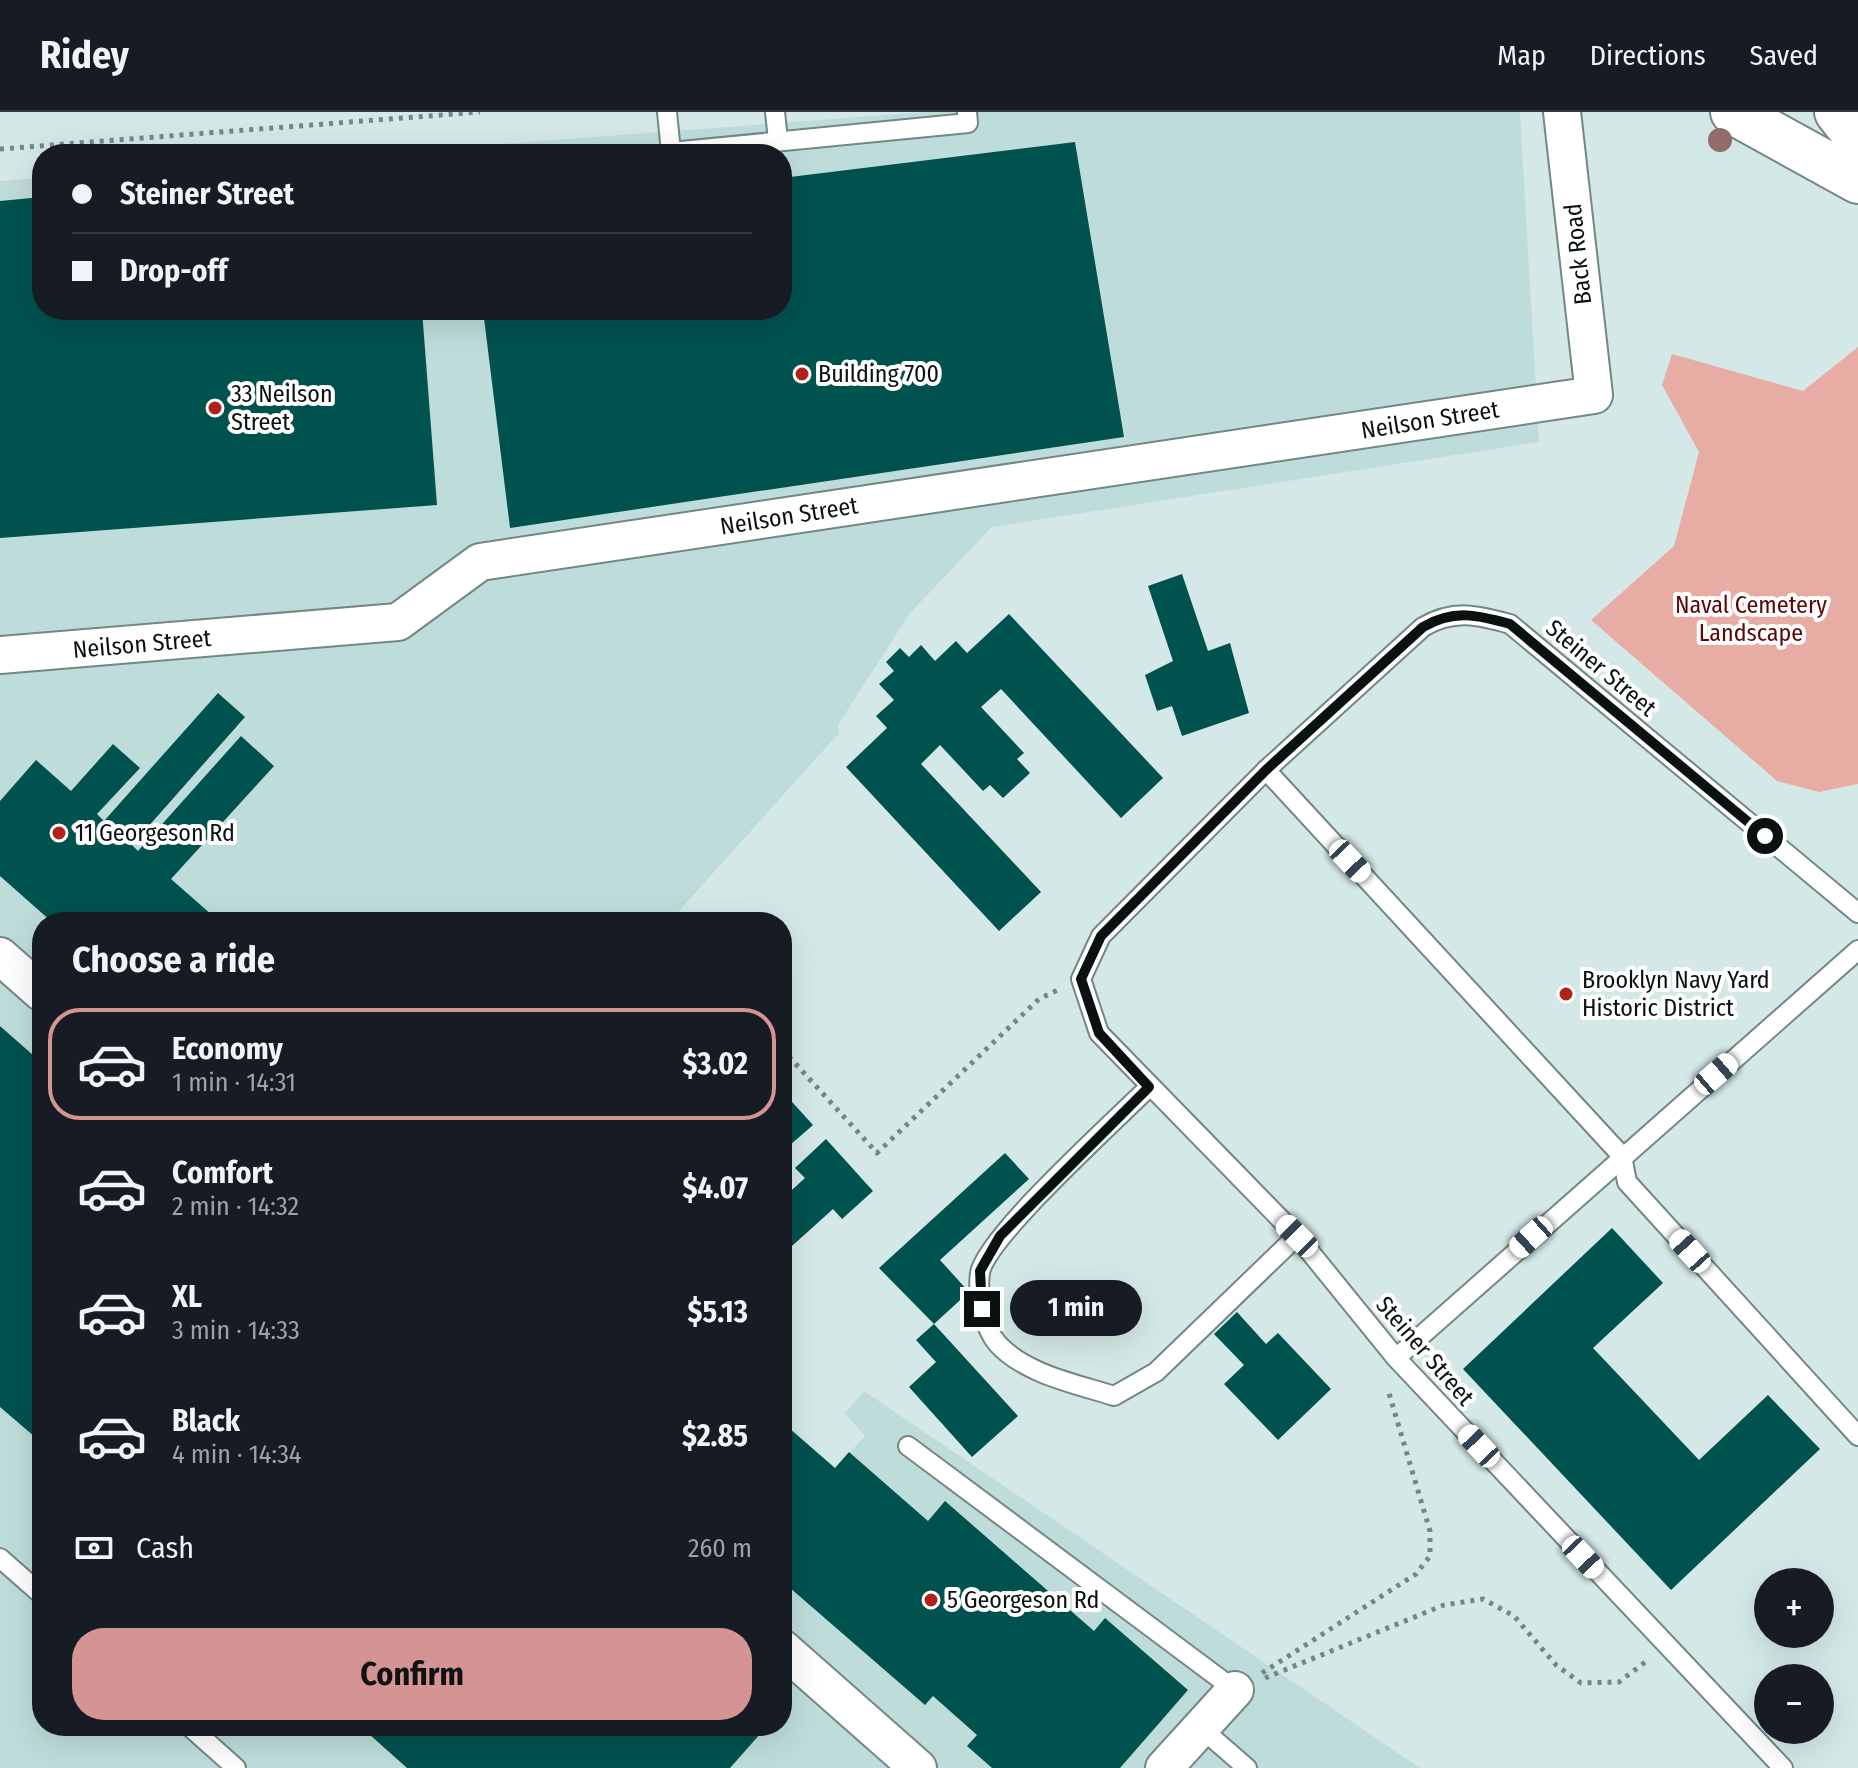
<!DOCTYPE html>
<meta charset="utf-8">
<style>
:root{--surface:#171b24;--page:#20242c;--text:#f1f3f6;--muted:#9ea1a6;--line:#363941;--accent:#d49493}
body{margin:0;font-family:"Fira Sans Condensed",sans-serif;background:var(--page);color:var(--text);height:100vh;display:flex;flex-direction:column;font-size:30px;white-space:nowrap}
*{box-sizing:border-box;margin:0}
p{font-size:26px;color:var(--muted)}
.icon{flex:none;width:44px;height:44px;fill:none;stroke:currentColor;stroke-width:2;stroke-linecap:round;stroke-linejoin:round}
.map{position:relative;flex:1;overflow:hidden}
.details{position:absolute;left:32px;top:800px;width:760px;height:824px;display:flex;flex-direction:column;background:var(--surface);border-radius:32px;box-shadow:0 8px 32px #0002}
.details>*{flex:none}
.banner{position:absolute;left:32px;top:32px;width:760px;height:176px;border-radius:32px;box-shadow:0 8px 32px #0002;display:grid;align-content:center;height:176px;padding:0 40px;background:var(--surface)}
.controls{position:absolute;left:1754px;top:1456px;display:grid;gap:16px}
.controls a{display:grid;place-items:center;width:80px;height:80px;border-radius:50%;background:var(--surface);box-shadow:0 8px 32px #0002;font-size:40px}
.end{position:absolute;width:36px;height:36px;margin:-18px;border:10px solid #0a1111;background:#fff;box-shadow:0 0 0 4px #fff}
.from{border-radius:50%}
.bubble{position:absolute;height:56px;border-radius:28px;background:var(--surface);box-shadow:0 8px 32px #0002;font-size:26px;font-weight:700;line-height:56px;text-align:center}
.car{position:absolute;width:24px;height:48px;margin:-24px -12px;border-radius:10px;box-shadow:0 0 6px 2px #0007;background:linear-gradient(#fff 24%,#345 0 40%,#fff 0 76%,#345 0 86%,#fff 0)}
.banner b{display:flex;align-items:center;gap:28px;height:76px;font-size:30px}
.banner b+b{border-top:2px solid var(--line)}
.banner i{width:20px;height:20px;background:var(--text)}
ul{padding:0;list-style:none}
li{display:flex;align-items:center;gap:24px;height:112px;margin:0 16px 12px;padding:0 24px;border:4px solid transparent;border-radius:32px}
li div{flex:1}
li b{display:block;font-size:30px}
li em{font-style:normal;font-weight:700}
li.current{border-color:var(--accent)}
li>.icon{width:72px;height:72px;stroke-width:1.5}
h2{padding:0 40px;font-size:36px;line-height:96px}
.pay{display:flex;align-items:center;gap:20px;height:88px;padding:0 40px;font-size:30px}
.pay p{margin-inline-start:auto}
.primary-button{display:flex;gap:16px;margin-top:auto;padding:16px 40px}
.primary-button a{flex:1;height:92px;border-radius:32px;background:var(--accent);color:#111;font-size:32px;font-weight:700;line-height:92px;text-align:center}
header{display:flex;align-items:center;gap:48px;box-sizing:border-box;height:112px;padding:0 40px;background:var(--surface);border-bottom:2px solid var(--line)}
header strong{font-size:38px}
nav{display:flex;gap:44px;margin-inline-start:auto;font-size:28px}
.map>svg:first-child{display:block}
.built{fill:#beddda}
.green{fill:#e7ada4}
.building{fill:#00524f}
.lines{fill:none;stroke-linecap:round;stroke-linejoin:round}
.lane-casing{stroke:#738785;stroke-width:22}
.street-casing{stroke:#738785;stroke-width:40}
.secondary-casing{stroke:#738785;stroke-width:48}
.path{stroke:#778685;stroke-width:5;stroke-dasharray:4 6;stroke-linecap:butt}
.lane{stroke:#fff;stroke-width:18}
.street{stroke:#fff;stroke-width:36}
.secondary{stroke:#fff;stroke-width:44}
.tree{fill:#926c6b}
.route{stroke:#0a1111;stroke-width:10}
.poi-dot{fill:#b1211a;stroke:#fff;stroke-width:3}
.labels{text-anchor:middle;stroke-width:8;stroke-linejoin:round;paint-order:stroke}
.street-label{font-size:24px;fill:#0a1111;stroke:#fff}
.poi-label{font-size:24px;fill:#0a1111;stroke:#fff;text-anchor:start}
.park-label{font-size:24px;fill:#5c0605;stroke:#fff}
</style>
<header>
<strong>Ridey</strong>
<nav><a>Map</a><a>Directions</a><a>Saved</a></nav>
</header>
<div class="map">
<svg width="1858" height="1656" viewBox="0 0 1858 1656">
<rect width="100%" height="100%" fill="#d4e9e7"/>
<!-- built -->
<polygon class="built" points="925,0 1520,0 1539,330 992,415 910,501 838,613 839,621 669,810 42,810 42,1614 782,1614 782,1308 835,1356 865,1324 845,1301 864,1279 1420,1656 0,1656 0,69 42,66 42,198 782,198 782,42 368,42"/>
<!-- green -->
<polygon class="green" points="1858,235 1858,672 1819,680 1777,669 1591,508 1674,434 1699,340 1662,273 1672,242 1803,279"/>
<!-- building -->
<g class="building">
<polygon points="1075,30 1124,325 510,416 483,198 782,198 782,66"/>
<polygon points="518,37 518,42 491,42 491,40"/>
<polygon points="42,85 42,198 422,198 437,393 0,426 0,89"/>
<polygon points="1182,462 1208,539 1230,531 1249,601 1182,624 1172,594 1157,599 1145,563 1173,549 1148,474"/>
<polygon points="1009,502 1163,666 1121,706 1001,577 981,595 1024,641 1017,647 1030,661 1003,686 990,673 983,679 940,633 921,652 1041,780 999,819 846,655 887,616 876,604 894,588 879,572 894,559 886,550 900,536 909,545 921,533 935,549 956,529 967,541"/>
<polygon points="218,581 245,605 132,733 138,739 241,624 274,654 171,767 220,810 52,810 0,764 0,689 36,648 71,679 113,632 140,656 97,702 104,709"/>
<polygon points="0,914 42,951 42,1331 0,1295"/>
<polygon points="782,979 813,1013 782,1040"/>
<polygon points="826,1027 873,1079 842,1107 833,1097 782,1143 782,1087 805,1066 795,1056"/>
<polygon points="1005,1041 1029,1067 940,1148 969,1180 934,1212 879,1156"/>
<polygon points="1612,1116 1663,1171 1593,1236 1699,1348 1768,1283 1820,1337 1671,1478 1463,1257"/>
<polygon points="1237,1200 1266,1232 1278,1221 1331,1277 1278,1328 1224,1272 1244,1253 1214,1222"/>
<polygon points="934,1212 1018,1304 972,1345 909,1275 936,1250 916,1228"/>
<polygon points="782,1310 835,1356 849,1340 928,1409 945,1389 1094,1519 1105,1506 1188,1578 1120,1656 992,1656 967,1634 977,1623 933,1584 925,1593 782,1469"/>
<polygon points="360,1614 767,1614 730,1656 407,1656"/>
</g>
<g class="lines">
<defs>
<g id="lane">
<polyline points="667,0 671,40 968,11 967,0"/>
<polyline points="775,0 778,28"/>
<path d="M1266,658L1423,515C1454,497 1478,503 1510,512L1858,801"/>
<path d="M1149,975C1117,1007 986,1125 980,1161C977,1180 984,1216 997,1231C1024,1262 1077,1272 1114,1284L1156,1260L1297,1124"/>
<polyline points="1396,1246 1858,838"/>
<polyline points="908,1334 1235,1578"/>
<polyline points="0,1446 42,1483"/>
<polyline points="189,1614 236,1656"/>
<polyline points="1201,1616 1247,1656"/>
<polyline points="1783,1656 1396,1246 1297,1124 1099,921 1081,867 1101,824 1266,658 1622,1044 1627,1070 1858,1324"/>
</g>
<g id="street">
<polyline points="0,543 398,510 480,450 1594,283 1562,0"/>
<polyline points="0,844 42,881"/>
<polyline points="782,1536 918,1656"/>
<polyline points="1164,1656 1235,1578"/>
</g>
<g id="secondary">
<polyline points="1733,0 1858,69"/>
<polyline points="1837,0 1858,27"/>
</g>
</defs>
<!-- lane casing -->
<use href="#lane" class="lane-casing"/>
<!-- street casing -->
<use href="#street" class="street-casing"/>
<!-- secondary casing -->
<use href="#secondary" class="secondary-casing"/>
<!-- path -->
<g class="path">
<polyline points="0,37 480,0"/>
<polyline points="782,937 877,1041 1039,887 1058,878"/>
<polyline points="1262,1561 1416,1462 1430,1444 1430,1419 1388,1278"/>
<polyline points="1265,1566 1444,1493 1483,1487 1514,1504 1556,1553 1581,1571 1619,1570 1648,1548"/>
</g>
<!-- lane -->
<use href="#lane" class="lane"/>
<!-- street -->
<use href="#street" class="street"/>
<!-- secondary -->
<use href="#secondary" class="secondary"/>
</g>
<!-- trees -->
<circle class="tree" cx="1720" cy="28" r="12"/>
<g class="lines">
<!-- route -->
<path class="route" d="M982,1197L980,1159L1000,1124L1149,975L1099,921L1081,867L1101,824L1266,658L1423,515C1454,497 1478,503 1510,512L1765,724"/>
</g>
<!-- markers -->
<g class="poi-dot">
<circle cx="802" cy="262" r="8"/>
<circle cx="215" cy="296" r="8"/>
<circle cx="59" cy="721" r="8"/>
<circle cx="1566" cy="882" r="8"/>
<circle cx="931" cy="1488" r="8"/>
</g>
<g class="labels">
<!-- street labels -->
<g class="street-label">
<text transform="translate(1578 142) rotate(-96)" y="8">Back Road</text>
<text transform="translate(1430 308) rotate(-9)" y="8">Neilson Street</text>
<text transform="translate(789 404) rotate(-9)" y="8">Neilson Street</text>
<text transform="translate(142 532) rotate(-5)" y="8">Neilson Street</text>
<text transform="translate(1601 556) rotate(40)" y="8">Steiner Street</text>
<text transform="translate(1425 1239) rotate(49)" y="8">Steiner Street</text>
</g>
<!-- poi labels -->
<g class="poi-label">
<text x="818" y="270">Building 700</text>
<text x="231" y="290">33 Neilson<tspan x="231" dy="28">Street</tspan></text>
<text x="75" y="729">11 Georgeson Rd</text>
<text x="1582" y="876">Brooklyn Navy Yard<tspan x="1582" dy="28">Historic District</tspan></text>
<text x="947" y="1496">5 Georgeson Rd</text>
</g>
<!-- park labels -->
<g class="park-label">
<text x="1751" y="501">Naval Cemetery<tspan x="1751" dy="28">Landscape</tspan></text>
</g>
</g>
</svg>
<div class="controls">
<a>+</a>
<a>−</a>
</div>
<i class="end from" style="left:1765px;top:724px"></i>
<i class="end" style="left:982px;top:1197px"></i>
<div class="bubble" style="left:1010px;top:1168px;width:132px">1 min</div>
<i class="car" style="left:1350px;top:749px;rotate:137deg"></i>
<i class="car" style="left:1716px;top:962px;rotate:49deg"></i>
<i class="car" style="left:1297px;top:1124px;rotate:315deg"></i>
<i class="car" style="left:1531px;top:1125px;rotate:228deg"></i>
<i class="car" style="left:1690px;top:1139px;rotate:318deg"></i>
<i class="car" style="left:1479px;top:1334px;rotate:317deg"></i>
<i class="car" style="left:1583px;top:1445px;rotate:137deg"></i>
<div class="banner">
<b><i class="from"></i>Steiner Street</b>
<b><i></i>Drop-off</b>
</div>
<section class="details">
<h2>Choose a ride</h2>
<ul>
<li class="current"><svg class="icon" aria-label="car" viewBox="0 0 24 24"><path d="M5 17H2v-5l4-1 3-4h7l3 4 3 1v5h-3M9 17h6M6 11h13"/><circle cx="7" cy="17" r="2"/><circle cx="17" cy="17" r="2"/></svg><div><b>Economy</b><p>1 min · 14:31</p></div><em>$3.02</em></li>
<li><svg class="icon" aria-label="car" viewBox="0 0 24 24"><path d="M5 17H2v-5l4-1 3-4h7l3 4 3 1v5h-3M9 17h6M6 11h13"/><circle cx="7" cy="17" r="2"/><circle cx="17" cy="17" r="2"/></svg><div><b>Comfort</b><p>2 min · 14:32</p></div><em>$4.07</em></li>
<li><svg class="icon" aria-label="car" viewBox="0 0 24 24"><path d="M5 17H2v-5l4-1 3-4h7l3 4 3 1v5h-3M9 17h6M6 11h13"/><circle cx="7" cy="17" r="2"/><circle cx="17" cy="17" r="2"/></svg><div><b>XL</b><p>3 min · 14:33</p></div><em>$5.13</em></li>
<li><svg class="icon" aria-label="car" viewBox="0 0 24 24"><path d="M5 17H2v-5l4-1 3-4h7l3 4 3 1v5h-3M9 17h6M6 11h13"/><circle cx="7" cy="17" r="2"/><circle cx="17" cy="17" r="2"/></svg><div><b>Black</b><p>4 min · 14:34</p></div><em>$2.85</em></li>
</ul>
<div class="pay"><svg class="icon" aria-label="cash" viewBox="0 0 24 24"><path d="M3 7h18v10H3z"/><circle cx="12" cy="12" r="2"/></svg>Cash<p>260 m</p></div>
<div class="primary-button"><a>Confirm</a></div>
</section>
</div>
